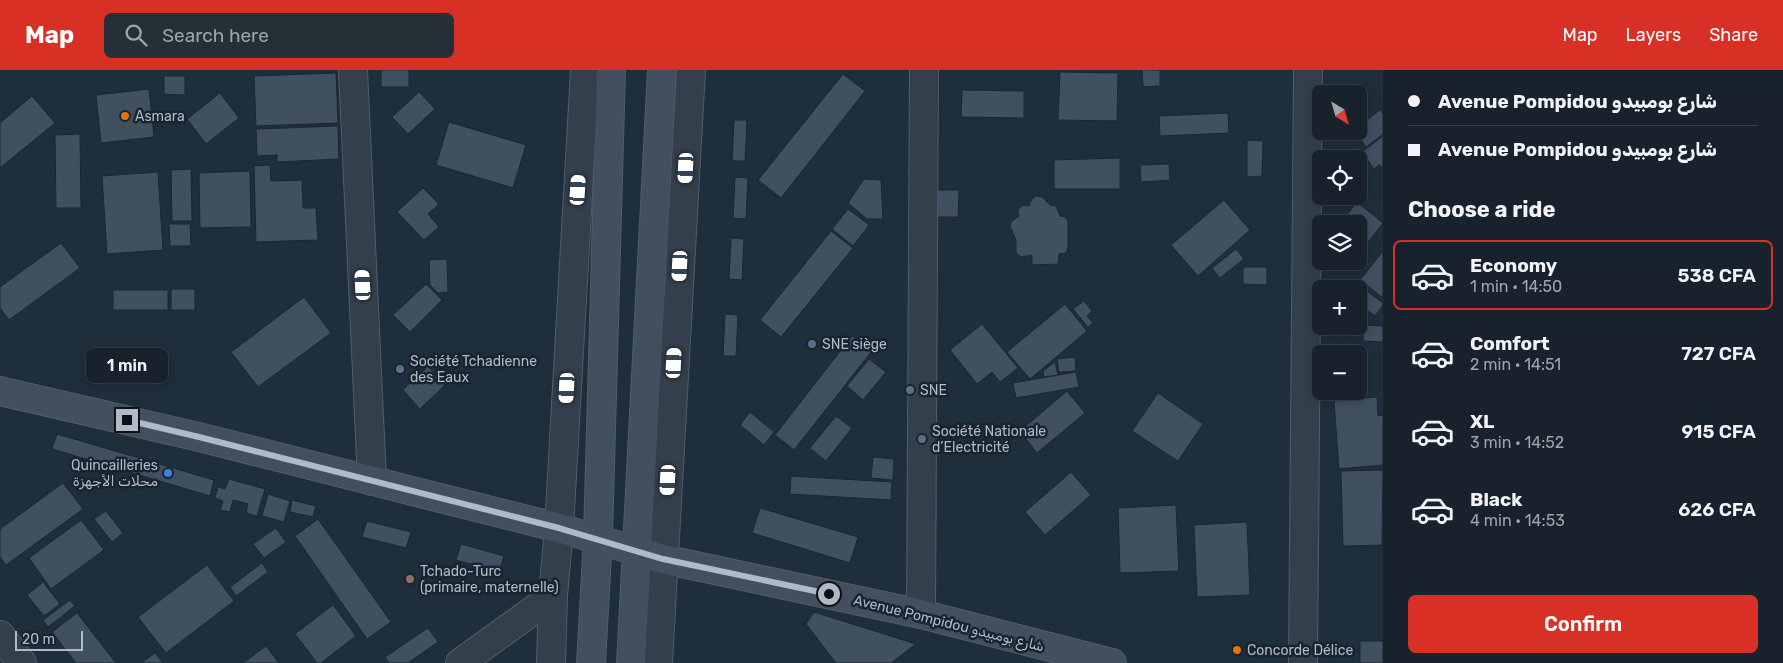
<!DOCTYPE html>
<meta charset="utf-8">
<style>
:root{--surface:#17222c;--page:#242f38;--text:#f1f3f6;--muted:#9ea4a9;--line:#363f48;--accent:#d93025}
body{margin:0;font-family:Rubik,"Noto Sans Arabic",sans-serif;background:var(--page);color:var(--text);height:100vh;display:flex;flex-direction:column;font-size:19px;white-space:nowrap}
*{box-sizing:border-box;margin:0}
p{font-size:16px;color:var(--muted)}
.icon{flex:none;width:28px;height:28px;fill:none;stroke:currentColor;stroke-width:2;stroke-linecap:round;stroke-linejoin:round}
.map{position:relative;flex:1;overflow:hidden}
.panel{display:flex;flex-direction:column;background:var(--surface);width:400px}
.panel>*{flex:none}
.top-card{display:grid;align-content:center;height:110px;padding:0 25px;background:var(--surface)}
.needle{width:32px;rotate:143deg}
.tools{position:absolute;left:1312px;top:15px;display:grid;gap:10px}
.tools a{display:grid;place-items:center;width:55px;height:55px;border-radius:8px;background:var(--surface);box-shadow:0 2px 12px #0003,0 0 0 1px var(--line);font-size:25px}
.scale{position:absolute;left:15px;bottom:12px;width:68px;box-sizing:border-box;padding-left:5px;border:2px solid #aebac7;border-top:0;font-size:14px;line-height:18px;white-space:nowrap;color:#aebac7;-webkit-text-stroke:4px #192430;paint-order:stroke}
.end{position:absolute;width:22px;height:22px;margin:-11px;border:6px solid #aebac7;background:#111;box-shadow:0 0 0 2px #111}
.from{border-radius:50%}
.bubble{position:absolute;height:35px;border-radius:8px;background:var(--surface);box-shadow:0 2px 12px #0003,0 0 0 1px var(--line);font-size:16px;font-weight:600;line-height:35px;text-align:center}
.car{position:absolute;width:15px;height:30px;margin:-15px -8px;border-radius:6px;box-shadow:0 0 4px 1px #0007;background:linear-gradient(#fff 24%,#345 0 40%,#fff 0 76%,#345 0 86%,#fff 0)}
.top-card b{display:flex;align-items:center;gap:18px;height:48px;font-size:19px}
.top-card b+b{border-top:1px solid var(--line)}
.top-card i{width:12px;height:12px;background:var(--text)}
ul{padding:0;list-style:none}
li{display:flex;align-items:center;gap:15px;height:70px;margin:0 10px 8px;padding:0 15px;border:2px solid transparent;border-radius:8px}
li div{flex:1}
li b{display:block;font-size:19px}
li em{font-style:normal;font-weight:600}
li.selected{border-color:var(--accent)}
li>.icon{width:45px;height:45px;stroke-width:1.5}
h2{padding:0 25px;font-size:22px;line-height:60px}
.cta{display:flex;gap:10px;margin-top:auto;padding:10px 25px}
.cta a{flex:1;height:58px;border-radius:8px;background:var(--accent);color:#fff;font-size:20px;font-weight:600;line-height:58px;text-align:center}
header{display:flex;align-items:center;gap:30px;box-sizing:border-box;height:70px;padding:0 25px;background:var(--accent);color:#fff}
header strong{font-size:24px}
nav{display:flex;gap:28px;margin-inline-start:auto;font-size:18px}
.search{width:350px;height:45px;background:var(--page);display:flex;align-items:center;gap:12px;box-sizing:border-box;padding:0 18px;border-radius:8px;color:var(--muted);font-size:19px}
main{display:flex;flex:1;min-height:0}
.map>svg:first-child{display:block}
.building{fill:#405060;stroke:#1b2632}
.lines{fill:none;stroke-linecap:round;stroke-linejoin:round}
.minor-casing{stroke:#515d69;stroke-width:30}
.tertiary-casing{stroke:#515d69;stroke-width:30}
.secondary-casing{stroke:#515d69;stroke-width:30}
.minor{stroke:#333f4b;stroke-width:28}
.tertiary{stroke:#333f4b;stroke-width:28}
.secondary{stroke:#414f5e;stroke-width:28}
.route{stroke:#aebac7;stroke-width:6}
.food-dot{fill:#e8710a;stroke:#192430;stroke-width:2}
.service-dot{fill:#5c6f8a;stroke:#192430;stroke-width:2}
.shop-dot{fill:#3f7fe0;stroke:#192430;stroke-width:2}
.education-dot{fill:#8d6e63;stroke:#192430;stroke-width:2}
.labels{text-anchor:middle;stroke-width:5;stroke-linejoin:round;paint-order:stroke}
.poi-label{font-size:14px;fill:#aebac7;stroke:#192430;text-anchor:start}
.street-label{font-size:14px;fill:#aebac7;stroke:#192430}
</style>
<header>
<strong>Map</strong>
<div class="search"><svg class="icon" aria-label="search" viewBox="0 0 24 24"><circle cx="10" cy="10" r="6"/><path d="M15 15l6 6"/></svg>Search here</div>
<nav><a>Map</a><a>Layers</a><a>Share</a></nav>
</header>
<main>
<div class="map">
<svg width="1383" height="593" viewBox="0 0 1383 593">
<rect width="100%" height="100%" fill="#1f2e3b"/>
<!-- building -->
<g class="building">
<rect x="381" y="0" width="28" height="17"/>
<polygon points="1142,0 1160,0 1160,16 1143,17"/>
<polygon points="1060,2 1118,3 1117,51 1058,50"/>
<polygon points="336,3 338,53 256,56 254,6"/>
<polygon points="843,4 865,21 781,128 758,110"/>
<polygon points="164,6 185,6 185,25 164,24"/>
<polygon points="149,19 154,67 101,73 96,25"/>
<polygon points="962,20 1024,21 1024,48 961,47"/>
<polygon points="419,22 435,39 408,64 392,47"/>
<polygon points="220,23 239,48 206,74 187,49"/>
<polygon points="32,26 55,53 0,98 0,53"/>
<polygon points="1380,40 1383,44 1383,64 1366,77 1355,61 1359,61 1359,56"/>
<polygon points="1228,43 1229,63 1160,66 1159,46"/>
<polygon points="734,50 747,50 745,91 732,91"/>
<polygon points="449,52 526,75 513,118 436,95"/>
<polygon points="338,56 339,89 277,92 277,85 257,86 256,59"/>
<polygon points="80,64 81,138 56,138 55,65"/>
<polygon points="1383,66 1383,98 1379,95 1374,99 1362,82"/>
<polygon points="1247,70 1263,71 1262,106 1247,107"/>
<polygon points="1120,88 1120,119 1054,119 1054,90"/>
<polygon points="1169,94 1170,110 1141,112 1140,95"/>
<polygon points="270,95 271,111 302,110 303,138 316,138 318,170 256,172 254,96"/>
<polygon points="191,99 192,151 172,151 171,100"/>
<polygon points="250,101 251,157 200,158 199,103"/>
<polygon points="158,102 163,180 107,184 102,106"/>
<polygon points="735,107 748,108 746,149 733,148"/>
<polygon points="864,109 881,110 883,149 867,149 848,133"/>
<polygon points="423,118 439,134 428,144 439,157 424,170 397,142"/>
<polygon points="936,120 959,120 958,147 935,147"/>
<polygon points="1036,126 1042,127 1050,135 1056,136 1060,146 1066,147 1068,152 1068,178 1066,183 1059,184 1058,194 1032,195 1032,185 1021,187 1016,183 1016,170 1010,156 1011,152 1019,146 1018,140 1023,135 1029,136 1032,129"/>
<polygon points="1224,130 1250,160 1198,206 1171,175"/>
<polygon points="1357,132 1383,153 1359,184 1359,154 1340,154"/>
<polygon points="848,139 869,155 853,176 832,159"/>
<polygon points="169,154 190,154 191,176 170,176"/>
<polygon points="831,161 853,178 781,267 760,250"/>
<polygon points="731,168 744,169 742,210 729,209"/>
<polygon points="61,173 80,198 9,250 0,238 0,217"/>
<polygon points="1236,179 1244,189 1220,208 1212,198"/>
<polygon points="1383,181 1383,228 1360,210"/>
<polygon points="447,189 448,222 438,223 430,215 429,190"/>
<polygon points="1243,197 1267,197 1267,215 1243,214"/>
<polygon points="426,214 442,230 410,262 393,245"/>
<rect x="171" y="219" width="24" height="21"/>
<rect x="113" y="220" width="55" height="20"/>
<polygon points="1368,222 1383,233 1383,235 1375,246 1359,234"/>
<polygon points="304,227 331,263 258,317 231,282"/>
<polygon points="1084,231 1092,241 1087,246 1093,253 1088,257 1073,239"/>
<polygon points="1065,234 1087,261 1030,309 1007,282"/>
<polygon points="725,244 738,245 736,286 723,286"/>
<polygon points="982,254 1018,298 1000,312 992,302 977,314 950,280"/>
<polygon points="1364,255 1383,256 1383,272 1363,271"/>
<polygon points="852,266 872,281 794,380 775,365"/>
<polygon points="1075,287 1076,301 1059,302 1057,289"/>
<polygon points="869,289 886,302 863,330 847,316"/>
<polygon points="1055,292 1058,305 1044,307 1043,301"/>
<polygon points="428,296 445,315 420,339 403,320"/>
<polygon points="1076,302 1079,317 1016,328 1013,313"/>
<polygon points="1067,321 1085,343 1037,383 1020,361"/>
<polygon points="1158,323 1203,354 1178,391 1132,361"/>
<polygon points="1377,327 1378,346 1383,345 1383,395 1339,399 1334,331"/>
<polygon points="750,342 774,362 764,375 740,355"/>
<polygon points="836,346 852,358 826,391 810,378"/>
<polygon points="57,364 214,410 210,426 52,379"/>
<polygon points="873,387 894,389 893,410 871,408"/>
<polygon points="1383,400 1382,475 1343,476 1341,401"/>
<polygon points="1071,402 1091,425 1045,465 1025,442"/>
<polygon points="791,406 892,412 891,430 790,424"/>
<polygon points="229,409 265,419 257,446 246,443 248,434 233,430 230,442 220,440 223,431 215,428 218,417 225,419"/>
<polygon points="63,413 83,439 6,495 0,487 0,459"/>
<polygon points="268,424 290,431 284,452 262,446"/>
<polygon points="292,430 316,436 313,447 290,442"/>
<polygon points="1176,435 1179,501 1120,503 1118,438"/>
<polygon points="760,438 858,467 850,493 752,463"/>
<polygon points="106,441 123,463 112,472 94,449"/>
<polygon points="318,449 391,552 367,569 295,466"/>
<polygon points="81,450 104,480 51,519 29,488"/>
<polygon points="367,451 411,462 406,478 362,467"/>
<polygon points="1247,452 1250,525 1197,527 1194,455"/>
<polygon points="276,458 286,472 264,488 253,474"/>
<polygon points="461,474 504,486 499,502 456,490"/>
<polygon points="262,493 268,502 236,526 230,517"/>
<polygon points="207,495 234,531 166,583 138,547"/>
<polygon points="43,512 60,534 44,546 27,525"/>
<polygon points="70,530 75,536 48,557 43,550"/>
<polygon points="333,535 356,566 321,593 317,593 295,564"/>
<polygon points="814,542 916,574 891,593 836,593 806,554"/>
<polygon points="77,543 116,593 76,593 52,562"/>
<polygon points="428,558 438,572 408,593 389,593 385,587"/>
<rect x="1360" y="571" width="23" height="22"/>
<polygon points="266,576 279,593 243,593"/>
<polygon points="155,583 163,593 141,593"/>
</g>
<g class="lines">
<defs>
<g id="minor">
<polyline points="353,0 372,411"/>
<polyline points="921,544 924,0"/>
<polyline points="0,565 22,593"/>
<polyline points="460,593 553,526"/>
<polyline points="1303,593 1308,0"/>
</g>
<g id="tertiary">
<polyline points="551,593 553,526 559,458 585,0"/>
<polyline points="658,593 691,0"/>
</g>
<g id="secondary">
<polyline points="0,321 199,367 559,458 663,489 921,544 1112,593"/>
<polyline points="591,593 598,468 611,0"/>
<polyline points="631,593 662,0"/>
</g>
</defs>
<!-- minor casing -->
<use href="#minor" class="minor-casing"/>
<!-- tertiary casing -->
<use href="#tertiary" class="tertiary-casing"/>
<!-- secondary casing -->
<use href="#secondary" class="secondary-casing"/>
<!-- minor -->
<use href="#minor" class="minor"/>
<!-- tertiary -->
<use href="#tertiary" class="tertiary"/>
<!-- secondary -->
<use href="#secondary" class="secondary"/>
</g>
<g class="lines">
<!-- route -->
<polyline class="route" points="127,350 199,367 559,458 663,489 829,524"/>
</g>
<!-- markers -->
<g class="food-dot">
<circle cx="125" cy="46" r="5"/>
<circle cx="1237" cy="580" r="5"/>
</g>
<g class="service-dot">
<circle cx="812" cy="274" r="5"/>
<circle cx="400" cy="299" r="5"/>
<circle cx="910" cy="320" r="5"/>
<circle cx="922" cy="369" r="5"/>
</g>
<circle class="shop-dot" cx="168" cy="403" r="5"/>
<circle class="education-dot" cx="410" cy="509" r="5"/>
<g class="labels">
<!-- poi labels -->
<g class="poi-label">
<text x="135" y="51">Asmara</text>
<text x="822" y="279">SNE siège</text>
<text x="410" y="296">Société Tchadienne<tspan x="410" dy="16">des Eaux</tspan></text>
<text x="920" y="325">SNE</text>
<text x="932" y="366">Société Nationale<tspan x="932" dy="16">d’Electricité</tspan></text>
<text x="158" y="400" text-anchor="end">Quincailleries<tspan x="158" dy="16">محلات الأجهزة</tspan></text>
<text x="420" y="506">Tchado-Turc<tspan x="420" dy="16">(primaire, maternelle)</tspan></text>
<text x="1247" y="585">Concorde Délice</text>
</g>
<!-- street labels -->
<g class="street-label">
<text transform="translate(949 553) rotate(14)" y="5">Avenue Pompidou شارع بومبيدو</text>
</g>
</g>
</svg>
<div class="tools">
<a><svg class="needle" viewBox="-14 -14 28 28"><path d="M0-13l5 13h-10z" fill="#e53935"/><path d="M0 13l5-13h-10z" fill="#9ea4a9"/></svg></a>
<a><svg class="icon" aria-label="locate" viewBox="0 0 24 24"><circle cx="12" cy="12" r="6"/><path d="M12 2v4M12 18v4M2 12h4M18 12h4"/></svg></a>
<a><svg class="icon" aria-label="layers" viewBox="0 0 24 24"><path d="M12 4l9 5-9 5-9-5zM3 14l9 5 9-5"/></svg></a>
<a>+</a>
<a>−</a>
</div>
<div class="scale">20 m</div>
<i class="end from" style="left:829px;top:524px"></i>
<i class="end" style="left:127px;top:350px"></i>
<div class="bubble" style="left:86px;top:278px;width:82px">1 min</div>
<i class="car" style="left:686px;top:98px;rotate:183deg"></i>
<i class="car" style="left:578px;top:120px;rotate:4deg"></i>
<i class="car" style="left:680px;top:196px;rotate:183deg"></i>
<i class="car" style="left:363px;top:215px;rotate:357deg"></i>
<i class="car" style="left:674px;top:293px;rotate:3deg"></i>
<i class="car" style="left:567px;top:318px;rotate:183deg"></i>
<i class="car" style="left:668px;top:410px;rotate:183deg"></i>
</div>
<section class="panel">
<div class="top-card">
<b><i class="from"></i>Avenue Pompidou شارع بومبيدو</b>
<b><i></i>Avenue Pompidou شارع بومبيدو</b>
</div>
<h2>Choose a ride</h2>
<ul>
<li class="selected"><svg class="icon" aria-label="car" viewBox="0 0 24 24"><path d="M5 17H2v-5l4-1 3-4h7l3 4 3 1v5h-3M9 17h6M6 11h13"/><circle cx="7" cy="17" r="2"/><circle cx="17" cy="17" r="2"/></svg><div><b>Economy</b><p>1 min · 14:50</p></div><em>538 CFA</em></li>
<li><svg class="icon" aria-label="car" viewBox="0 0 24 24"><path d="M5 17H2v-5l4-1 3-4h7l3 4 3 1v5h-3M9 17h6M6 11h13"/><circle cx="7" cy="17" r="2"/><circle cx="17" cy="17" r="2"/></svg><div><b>Comfort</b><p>2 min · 14:51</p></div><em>727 CFA</em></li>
<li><svg class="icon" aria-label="car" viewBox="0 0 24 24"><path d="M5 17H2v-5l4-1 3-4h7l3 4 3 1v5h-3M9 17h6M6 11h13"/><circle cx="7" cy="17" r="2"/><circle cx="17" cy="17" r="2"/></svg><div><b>XL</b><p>3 min · 14:52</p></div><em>915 CFA</em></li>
<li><svg class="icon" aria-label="car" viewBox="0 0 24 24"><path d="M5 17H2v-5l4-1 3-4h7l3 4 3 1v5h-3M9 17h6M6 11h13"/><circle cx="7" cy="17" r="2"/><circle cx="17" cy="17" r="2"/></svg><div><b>Black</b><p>4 min · 14:53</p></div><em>626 CFA</em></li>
</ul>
<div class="cta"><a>Confirm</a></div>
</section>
</main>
